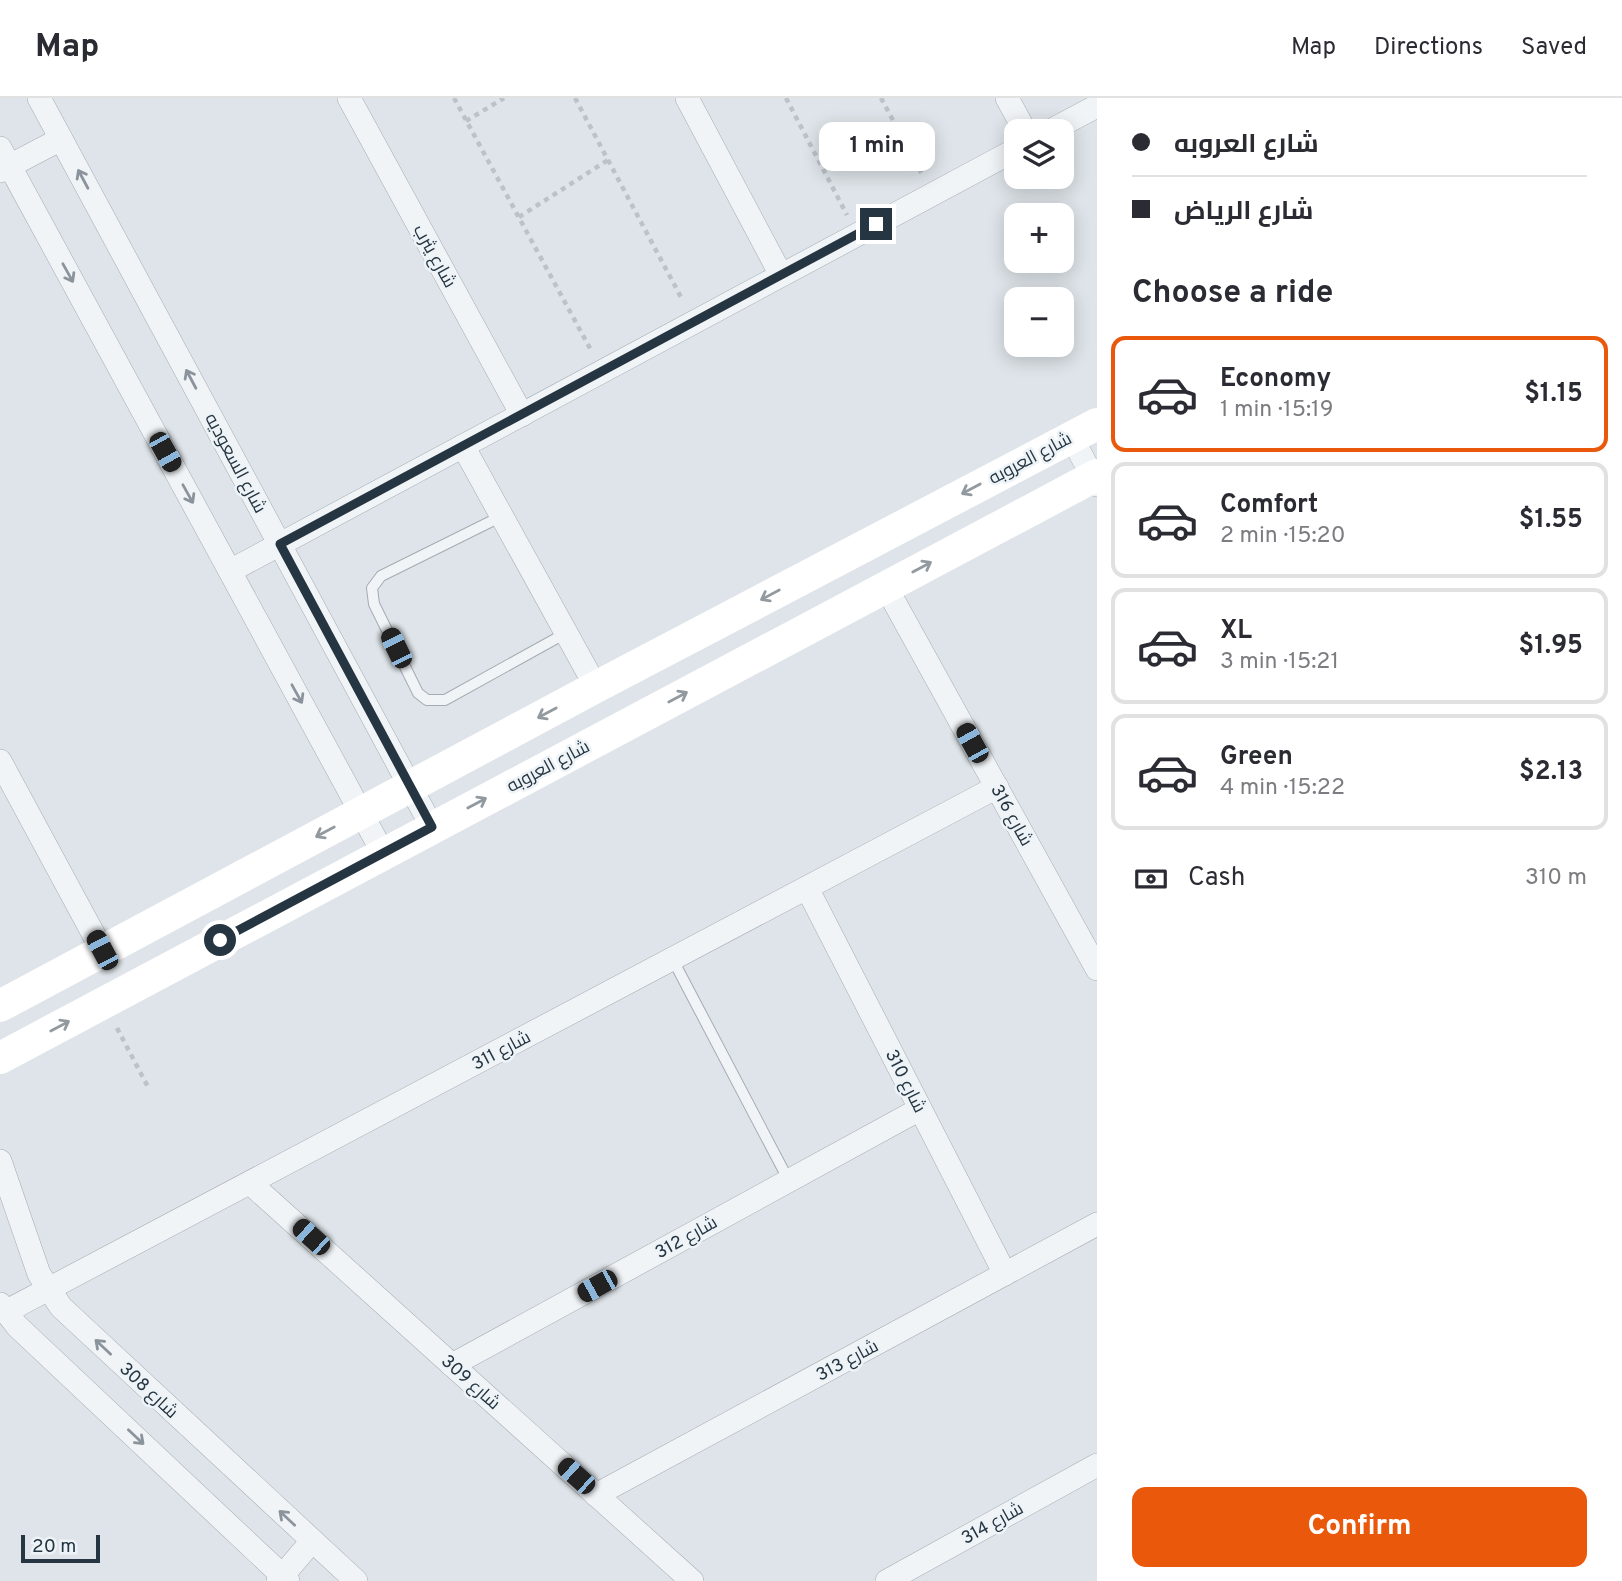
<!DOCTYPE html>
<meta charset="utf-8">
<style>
:root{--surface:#fff;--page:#f2f2f3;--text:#2b2b33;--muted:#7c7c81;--line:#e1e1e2;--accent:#ea580c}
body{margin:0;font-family:Overpass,Cairo,sans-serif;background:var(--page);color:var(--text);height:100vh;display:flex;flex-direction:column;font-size:26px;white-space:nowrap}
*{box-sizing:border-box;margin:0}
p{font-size:23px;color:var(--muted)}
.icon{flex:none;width:38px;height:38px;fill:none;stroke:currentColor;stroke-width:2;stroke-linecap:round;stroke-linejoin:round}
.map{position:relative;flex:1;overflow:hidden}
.side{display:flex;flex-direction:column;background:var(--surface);width:525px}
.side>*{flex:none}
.banner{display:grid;align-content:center;height:154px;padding:0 35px;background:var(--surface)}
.fabs{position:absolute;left:1004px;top:21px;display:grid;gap:14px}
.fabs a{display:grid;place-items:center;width:70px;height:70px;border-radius:14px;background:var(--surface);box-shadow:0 4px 18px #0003;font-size:35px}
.scale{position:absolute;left:21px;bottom:18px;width:79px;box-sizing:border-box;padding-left:7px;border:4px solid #253541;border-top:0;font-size:19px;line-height:24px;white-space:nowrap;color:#253541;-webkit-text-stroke:5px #edf3f6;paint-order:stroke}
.end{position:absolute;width:32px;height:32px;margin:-16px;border:9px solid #253541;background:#fff;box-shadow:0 0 0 4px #fff}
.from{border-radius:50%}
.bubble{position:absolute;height:49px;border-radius:14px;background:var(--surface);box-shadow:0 4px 18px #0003;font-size:23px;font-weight:700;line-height:49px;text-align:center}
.car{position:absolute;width:21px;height:42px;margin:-21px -10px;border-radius:9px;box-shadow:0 0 5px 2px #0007;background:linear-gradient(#222 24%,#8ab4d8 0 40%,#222 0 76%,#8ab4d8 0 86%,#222 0)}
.banner b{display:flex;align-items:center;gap:24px;height:66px;font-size:26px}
.banner b+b{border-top:2px solid var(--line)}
.banner i{width:18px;height:18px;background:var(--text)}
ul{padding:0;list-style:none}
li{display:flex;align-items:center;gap:21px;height:116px;margin:0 14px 10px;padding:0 21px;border:4px solid var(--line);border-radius:14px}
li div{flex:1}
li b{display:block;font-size:26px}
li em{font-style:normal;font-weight:700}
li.active{border-color:var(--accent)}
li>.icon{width:63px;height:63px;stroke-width:1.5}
h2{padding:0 35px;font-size:32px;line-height:84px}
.pay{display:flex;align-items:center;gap:18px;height:77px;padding:0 35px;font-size:26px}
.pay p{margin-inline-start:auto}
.primary-button{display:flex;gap:14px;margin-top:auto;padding:14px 35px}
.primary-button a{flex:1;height:80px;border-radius:14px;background:var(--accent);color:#fff;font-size:28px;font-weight:700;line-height:80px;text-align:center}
header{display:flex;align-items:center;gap:42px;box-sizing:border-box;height:98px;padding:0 35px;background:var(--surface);border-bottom:2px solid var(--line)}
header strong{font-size:33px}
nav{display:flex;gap:38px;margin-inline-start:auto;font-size:24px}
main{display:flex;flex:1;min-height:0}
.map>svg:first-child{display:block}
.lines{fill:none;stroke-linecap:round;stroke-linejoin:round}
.lane-casing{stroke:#a3acb3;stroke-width:12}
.street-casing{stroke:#a3acb3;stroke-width:24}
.path{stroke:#bcc2c8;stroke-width:4.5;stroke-dasharray:5 5;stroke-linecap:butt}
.lane{stroke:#f1f4f7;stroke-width:10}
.street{stroke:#f1f4f7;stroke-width:23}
.secondary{stroke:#fff;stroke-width:32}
.oneway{stroke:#8b949c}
.oneway2{stroke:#929aa0}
.route{stroke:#253541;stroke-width:9}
.labels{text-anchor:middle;stroke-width:5;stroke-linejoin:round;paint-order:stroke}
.street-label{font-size:18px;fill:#253541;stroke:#edf3f6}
</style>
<header>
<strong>Map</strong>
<nav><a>Map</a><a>Directions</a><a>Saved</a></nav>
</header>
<main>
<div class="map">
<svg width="1097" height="1483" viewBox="0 0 1097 1483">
<rect width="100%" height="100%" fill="#dee4e9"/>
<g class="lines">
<defs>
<g id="lane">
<polyline points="502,418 381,478 372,490 374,506 418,595 427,602 445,602 566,535"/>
<polyline points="673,862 789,1083"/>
</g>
<g id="street">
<polyline points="39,0 432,729"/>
<polyline points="349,0 522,317"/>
<polyline points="687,0 781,177"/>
<polyline points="1007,0 1025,33"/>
<polyline points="1050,33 1097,8"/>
<polyline points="0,50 383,755"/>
<polyline points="0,73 61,41"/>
<polyline points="1071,338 1097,387"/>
<polyline points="463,348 596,589"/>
<polyline points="230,473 1017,51"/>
<polyline points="886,489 1097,871"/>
<polyline points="0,663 102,852"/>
<polyline points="807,790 1005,1176"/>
<polyline points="0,1063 39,1176 61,1209 356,1483"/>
<polyline points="250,1085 692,1483"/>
<polyline points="0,1206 17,1228 288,1483"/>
<polyline points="5,1214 997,689"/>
<polyline points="452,1267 920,1011"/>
<polyline points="596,1397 1097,1126"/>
<polyline points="278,1483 312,1443"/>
<polyline points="887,1483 1097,1367"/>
</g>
</defs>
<!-- lane casing -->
<use href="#lane" class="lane-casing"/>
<!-- street casing -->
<use href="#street" class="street-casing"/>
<!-- path -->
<g class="path">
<polyline points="454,0 592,254"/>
<polyline points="575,0 683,203"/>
<polyline points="786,0 847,117"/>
<polyline points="881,0 922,76"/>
<polyline points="466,23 504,0"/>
<polyline points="519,119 608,62"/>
<polyline points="117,930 148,989"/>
</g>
<!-- lane -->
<use href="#lane" class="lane"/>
<!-- street -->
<use href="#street" class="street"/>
<!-- secondary -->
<g class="secondary">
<polyline points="0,908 596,589 1097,326"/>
<polyline points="0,960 1097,377"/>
</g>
</g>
<!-- one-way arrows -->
<defs><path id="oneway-shaft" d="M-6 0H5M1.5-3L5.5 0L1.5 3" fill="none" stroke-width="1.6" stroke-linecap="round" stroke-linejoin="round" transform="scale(1.75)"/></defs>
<g class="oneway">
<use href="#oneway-shaft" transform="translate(83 81) rotate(-118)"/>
<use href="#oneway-shaft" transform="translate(68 175) rotate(61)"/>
<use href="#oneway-shaft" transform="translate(191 281) rotate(-118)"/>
<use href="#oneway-shaft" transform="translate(188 396) rotate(61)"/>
<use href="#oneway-shaft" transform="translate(297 596) rotate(61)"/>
<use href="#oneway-shaft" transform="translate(103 1249) rotate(-137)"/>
<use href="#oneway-shaft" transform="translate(136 1339) rotate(43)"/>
<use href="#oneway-shaft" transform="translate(287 1420) rotate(-137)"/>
</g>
<g class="oneway2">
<use href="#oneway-shaft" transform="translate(971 391) rotate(152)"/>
<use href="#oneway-shaft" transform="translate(922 469) rotate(-28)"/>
<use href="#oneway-shaft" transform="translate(770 497) rotate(152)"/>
<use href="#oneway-shaft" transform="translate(678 599) rotate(-28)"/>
<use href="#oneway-shaft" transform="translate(547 615) rotate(152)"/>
<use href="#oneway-shaft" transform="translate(477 705) rotate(-28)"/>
<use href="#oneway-shaft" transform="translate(325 734) rotate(152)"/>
<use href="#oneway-shaft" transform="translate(60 928) rotate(-28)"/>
</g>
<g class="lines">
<!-- route -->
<polyline class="route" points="220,842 432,729 280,446 876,126"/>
</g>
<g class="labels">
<!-- street labels -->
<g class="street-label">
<text transform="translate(435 158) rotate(61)" y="6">شارع يثرب</text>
<text transform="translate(1030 360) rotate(-28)" y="6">شارع العروبه</text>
<text transform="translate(236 365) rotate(62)" y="6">شارع السعوديه</text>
<text transform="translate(548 668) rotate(-28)" y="6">شارع العروبه</text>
<text transform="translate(1012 717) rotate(61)" y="6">شارع 316</text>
<text transform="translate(501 952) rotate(-28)" y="6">شارع 311</text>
<text transform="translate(906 983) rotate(63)" y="6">شارع 310</text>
<text transform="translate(686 1139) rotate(-29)" y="6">شارع 312</text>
<text transform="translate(847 1262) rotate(-28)" y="6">شارع 313</text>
<text transform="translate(471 1284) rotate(42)" y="6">شارع 309</text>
<text transform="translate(149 1292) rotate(43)" y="6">شارع 308</text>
<text transform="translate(992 1425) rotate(-29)" y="6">شارع 314</text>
</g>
</g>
</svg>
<div class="fabs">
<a><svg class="icon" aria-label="layers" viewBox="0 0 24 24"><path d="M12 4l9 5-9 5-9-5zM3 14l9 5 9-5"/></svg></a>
<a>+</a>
<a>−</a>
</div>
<div class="scale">20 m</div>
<i class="end from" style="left:220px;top:842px"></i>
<i class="end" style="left:876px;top:126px"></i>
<div class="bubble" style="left:819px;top:24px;width:116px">1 min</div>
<i class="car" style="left:165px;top:354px;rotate:151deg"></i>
<i class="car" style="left:396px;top:550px;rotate:334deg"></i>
<i class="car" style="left:972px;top:645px;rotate:331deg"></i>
<i class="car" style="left:102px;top:852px;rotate:332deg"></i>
<i class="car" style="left:311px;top:1139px;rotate:312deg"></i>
<i class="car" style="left:597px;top:1188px;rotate:241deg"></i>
<i class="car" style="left:576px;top:1378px;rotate:312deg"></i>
</div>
<section class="side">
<div class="banner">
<b><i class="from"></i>شارع العروبه</b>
<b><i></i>شارع الرياض</b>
</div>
<h2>Choose a ride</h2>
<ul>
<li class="active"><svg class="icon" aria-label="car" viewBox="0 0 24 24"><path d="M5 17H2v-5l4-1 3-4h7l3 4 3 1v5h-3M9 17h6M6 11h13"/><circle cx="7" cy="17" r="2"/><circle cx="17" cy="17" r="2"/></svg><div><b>Economy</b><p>1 min · 15:19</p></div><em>$1.15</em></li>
<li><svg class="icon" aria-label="car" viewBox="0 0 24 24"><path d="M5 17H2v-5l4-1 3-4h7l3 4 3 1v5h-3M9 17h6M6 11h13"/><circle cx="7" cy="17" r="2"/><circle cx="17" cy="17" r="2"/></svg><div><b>Comfort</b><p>2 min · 15:20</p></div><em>$1.55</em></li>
<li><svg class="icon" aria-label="car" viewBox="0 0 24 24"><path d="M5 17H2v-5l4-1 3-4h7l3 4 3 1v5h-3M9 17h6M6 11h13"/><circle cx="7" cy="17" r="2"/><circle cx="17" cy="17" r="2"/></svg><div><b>XL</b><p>3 min · 15:21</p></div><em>$1.95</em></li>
<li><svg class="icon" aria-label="car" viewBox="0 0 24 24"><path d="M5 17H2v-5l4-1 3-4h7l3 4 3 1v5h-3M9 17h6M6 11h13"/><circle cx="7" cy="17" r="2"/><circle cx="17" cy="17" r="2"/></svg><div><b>Green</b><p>4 min · 15:22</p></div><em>$2.13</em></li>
</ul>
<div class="pay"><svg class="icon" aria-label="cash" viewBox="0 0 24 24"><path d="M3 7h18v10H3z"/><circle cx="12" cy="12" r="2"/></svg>Cash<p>310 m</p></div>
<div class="primary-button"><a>Confirm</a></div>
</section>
</main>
